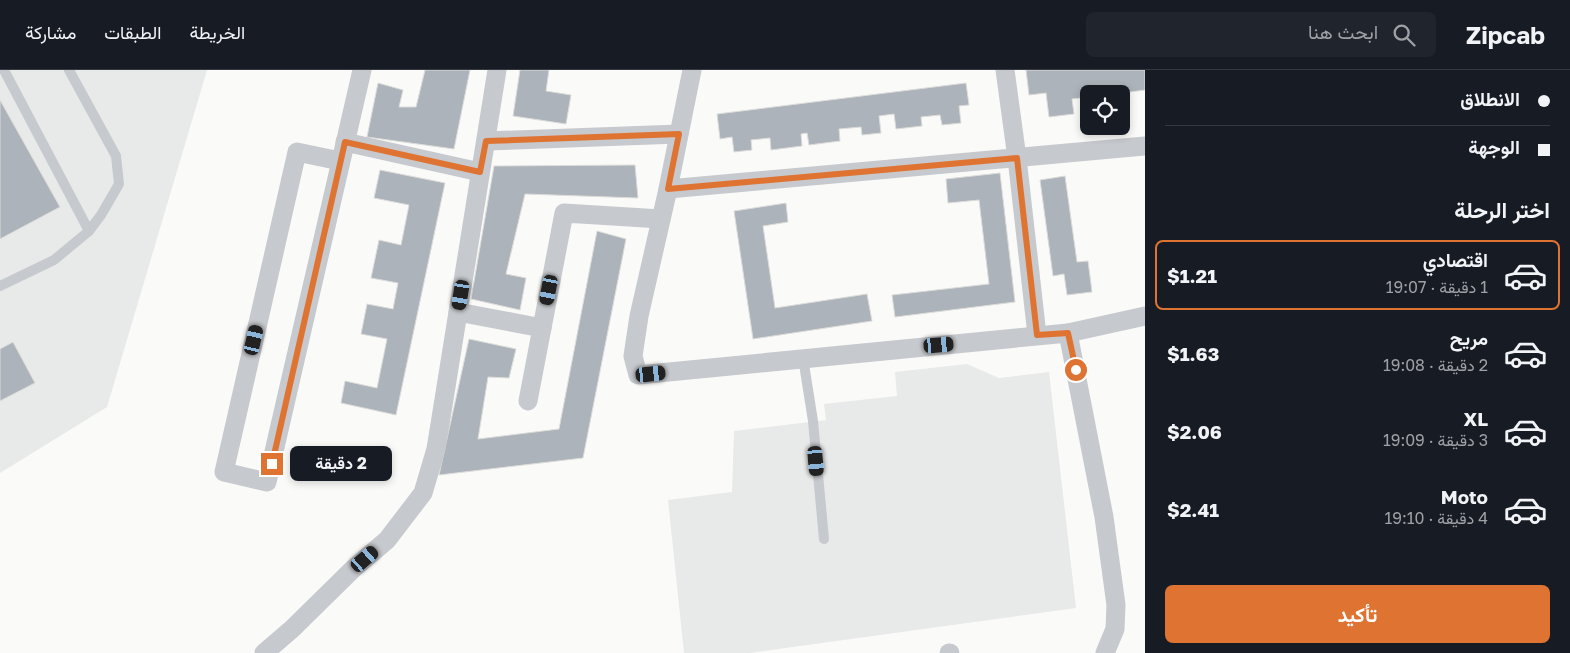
<!DOCTYPE html>
<html lang="ar">
<meta charset="utf-8">
<style>
:root{--surface:#171b24;--page:#20242c;--text:#f1f3f6;--muted:#9ea1a6;--line:#363941;--accent:#df7332}
body{margin:0;font-family:"Golos Text",Vazirmatn,sans-serif;background:var(--page);color:var(--text);direction:rtl;height:100vh;display:flex;flex-direction:column;font-size:19px;white-space:nowrap}
*{box-sizing:border-box;margin:0}
p{font-size:16px;color:var(--muted)}
.icon{flex:none;width:28px;height:28px;fill:none;stroke:currentColor;stroke-width:2;stroke-linecap:round;stroke-linejoin:round}
.map{position:relative;flex:1;overflow:hidden;direction:ltr}
.panel{display:flex;flex-direction:column;background:var(--surface);width:425px}
.panel>*{flex:none}
.banner{display:grid;align-content:center;height:110px;padding:0 20px;background:var(--surface)}
.tools{position:absolute;left:1080px;top:15px;display:grid;gap:10px}
.tools a{display:grid;place-items:center;width:50px;height:50px;border-radius:8px;background:var(--surface);box-shadow:0 2px 8px #0003;font-size:25px}
.end{position:absolute;width:22px;height:22px;margin:-11px;border:6px solid #df7332;background:#fff;box-shadow:0 0 0 2px #fff}
.from{border-radius:50%}
.bubble{position:absolute;height:35px;border-radius:8px;background:var(--surface);box-shadow:0 2px 8px #0003;font-size:16px;font-weight:700;line-height:35px;text-align:center;direction:rtl}
.car{position:absolute;width:15px;height:30px;margin:-15px -8px;border-radius:6px;box-shadow:0 0 4px 1px #0007;background:linear-gradient(#222 24%,#8ab4d8 0 40%,#222 0 76%,#8ab4d8 0 86%,#222 0)}
.banner b{display:flex;align-items:center;gap:18px;height:48px;font-size:19px}
.banner b+b{border-top:1px solid var(--line)}
.banner i{width:12px;height:12px;background:var(--text)}
ul{padding:0;list-style:none}
li{display:flex;align-items:center;gap:15px;height:70px;margin:0 10px 8px;padding:0 10px;border:2px solid transparent;border-radius:8px}
li div{flex:1}
li b{display:block;font-size:19px}
li em{font-style:normal;font-weight:700}
li.active{border-color:var(--accent)}
li>.icon{width:45px;height:45px;stroke-width:1.5}
h2{padding:0 20px;font-size:22px;line-height:60px}
.primary-button{display:flex;gap:10px;margin-top:auto;padding:10px 20px}
.primary-button a{flex:1;height:58px;border-radius:8px;background:var(--accent);color:#fff;font-size:20px;font-weight:700;line-height:58px;text-align:center}
header{display:flex;align-items:center;gap:30px;box-sizing:border-box;height:70px;padding:0 25px;background:var(--surface);border-bottom:1px solid var(--line)}
header strong{font-size:24px}
nav{display:flex;gap:28px;margin-inline-start:auto;font-size:18px}
.search{width:350px;height:45px;background:var(--page);display:flex;align-items:center;gap:12px;box-sizing:border-box;padding:0 18px;border-radius:8px;color:var(--muted);font-size:19px}
main{display:flex;flex:1;min-height:0}
.map>svg:first-child{display:block}
.built{fill:#e8e9e9}
.building{fill:#adb3ba;stroke:#dcdcda}
.lines{fill:none;stroke-linecap:round;stroke-linejoin:round}
.lane{stroke:#c6c9cd;stroke-width:10}
.street{stroke:#c6c9cd;stroke-width:19}
.route{stroke:#df7332;stroke-width:6}
</style>
<header>
<strong>Zipcab</strong>
<div class="search"><svg class="icon" aria-label="search" viewBox="0 0 24 24"><circle cx="10" cy="10" r="6"/><path d="M15 15l6 6"/></svg>ابحث هنا</div>
<nav><a>الخريطة</a><a>الطبقات</a><a>مشاركة</a></nav>
</header>
<main>
<section class="panel">
<div class="banner">
<b><i class="from"></i>الانطلاق</b>
<b><i></i>الوجهة</b>
</div>
<h2>اختر الرحلة</h2>
<ul>
<li class="active"><svg class="icon" aria-label="car" viewBox="0 0 24 24"><path d="M5 17H2v-5l4-1 3-4h7l3 4 3 1v5h-3M9 17h6M6 11h13"/><circle cx="7" cy="17" r="2"/><circle cx="17" cy="17" r="2"/></svg><div><b>اقتصادي</b><p>1 دقيقة · 19:07</p></div><em>$1.21</em></li>
<li><svg class="icon" aria-label="car" viewBox="0 0 24 24"><path d="M5 17H2v-5l4-1 3-4h7l3 4 3 1v5h-3M9 17h6M6 11h13"/><circle cx="7" cy="17" r="2"/><circle cx="17" cy="17" r="2"/></svg><div><b>مريح</b><p>2 دقيقة · 19:08</p></div><em>$1.63</em></li>
<li><svg class="icon" aria-label="car" viewBox="0 0 24 24"><path d="M5 17H2v-5l4-1 3-4h7l3 4 3 1v5h-3M9 17h6M6 11h13"/><circle cx="7" cy="17" r="2"/><circle cx="17" cy="17" r="2"/></svg><div><b>XL</b><p>3 دقيقة · 19:09</p></div><em>$2.06</em></li>
<li><svg class="icon" aria-label="car" viewBox="0 0 24 24"><path d="M5 17H2v-5l4-1 3-4h7l3 4 3 1v5h-3M9 17h6M6 11h13"/><circle cx="7" cy="17" r="2"/><circle cx="17" cy="17" r="2"/></svg><div><b>Moto</b><p>4 دقيقة · 19:10</p></div><em>$2.41</em></li>
</ul>
<div class="primary-button"><a>تأكيد</a></div>
</section>
<div class="map">
<svg width="1145" height="583" viewBox="0 0 1145 583">
<rect width="100%" height="100%" fill="#fafaf8"/>
<!-- built -->
<g class="built">
<polygon points="0,0 207,0 107,337 0,403"/>
<polygon points="967,294 999,308 1049,302 1076,538 750,583 684,583 668,430 732,422 734,361 826,350 824,334 897,326 895,302"/>
</g>
<!-- building -->
<g class="building">
<polygon points="425,0 470,0 454,79 367,67 378,13 403,20 399,37 416,37"/>
<polygon points="520,0 549,0 546,21 571,25 566,54 513,46"/>
<polygon points="1026,0 1145,0 1145,20 1115,24 1089,24 1089,27 1072,29 1074,44 1049,47 1046,23 1029,25"/>
<polygon points="966,13 969,35 959,36 961,53 942,55 940,45 921,47 922,56 896,59 894,44 879,46 881,63 862,65 861,57 839,59 840,71 809,75 807,63 801,64 802,76 771,80 770,68 751,70 752,80 734,82 732,67 720,69 717,44"/>
<polygon points="0,30 60,137 0,169"/>
<polygon points="635,95 638,128 525,124 506,204 526,208 520,240 471,229 494,96"/>
<polygon points="380,100 445,113 396,345 341,333 345,311 377,318 387,269 361,264 367,234 393,239 398,213 371,208 379,170 401,175 409,135 374,128"/>
<polygon points="1000,103 1015,232 895,247 892,225 989,214 979,130 948,133 946,109"/>
<polygon points="1065,106 1077,192 1088,191 1092,222 1067,225 1064,204 1053,206 1040,110"/>
<polygon points="786,133 788,152 763,156 775,238 867,224 872,251 753,269 734,141"/>
<polygon points="597,161 626,169 583,388 439,405 469,269 516,279 509,308 488,307 478,369 559,359"/>
<polygon points="13,272 35,313 0,331 0,279"/>
</g>
<g class="lines">
<!-- lane -->
<g class="lane">
<polyline points="4,0 89,161"/>
<polyline points="0,216 54,190 89,161 101,145 119,114 116,86 69,0"/>
<polyline points="803,288 813,351 824,469"/>
</g>
<!-- street -->
<g class="street">
<polyline points="692,0 668,119 639,246 633,286 638,305 1068,263 1145,246"/>
<polyline points="1005,0 1017,88 1037,265"/>
<polyline points="486,71 679,64"/>
<polyline points="345,72 480,102"/>
<polyline points="340,91 297,82 224,402 267,412 362,0"/>
<polyline points="668,119 1145,76"/>
<polyline points="458,242 542,258"/>
<polyline points="1068,263 1104,447 1116,535 1115,559 1105,583"/>
<polyline points="528,331 564,143 661,149"/>
<polyline points="264,583 292,559 353,499 387,470 423,423 436,379 497,0"/>
<polyline points="949,583 950,583"/>
</g>
</g>
<g class="lines">
<!-- route -->
<polyline class="route" points="272,394 345,72 480,102 486,71 679,64 668,119 1017,88 1037,265 1068,263 1076,300"/>
</g>
</svg>
<div class="tools">
<a><svg class="icon" aria-label="locate" viewBox="0 0 24 24"><circle cx="12" cy="12" r="6"/><path d="M12 2v4M12 18v4M2 12h4M18 12h4"/></svg></a>
</div>
<i class="end from" style="left:1076px;top:300px"></i>
<i class="end" style="left:272px;top:394px"></i>
<div class="bubble" style="left:290px;top:376px;width:102px">2 دقيقة</div>
<i class="car" style="left:549px;top:220px;rotate:191deg"></i>
<i class="car" style="left:461px;top:225px;rotate:189deg"></i>
<i class="car" style="left:254px;top:270px;rotate:13deg"></i>
<i class="car" style="left:939px;top:275px;rotate:85deg"></i>
<i class="car" style="left:651px;top:304px;rotate:84deg"></i>
<i class="car" style="left:816px;top:391px;rotate:175deg"></i>
<i class="car" style="left:365px;top:489px;rotate:49deg"></i>
</div>
</main>
